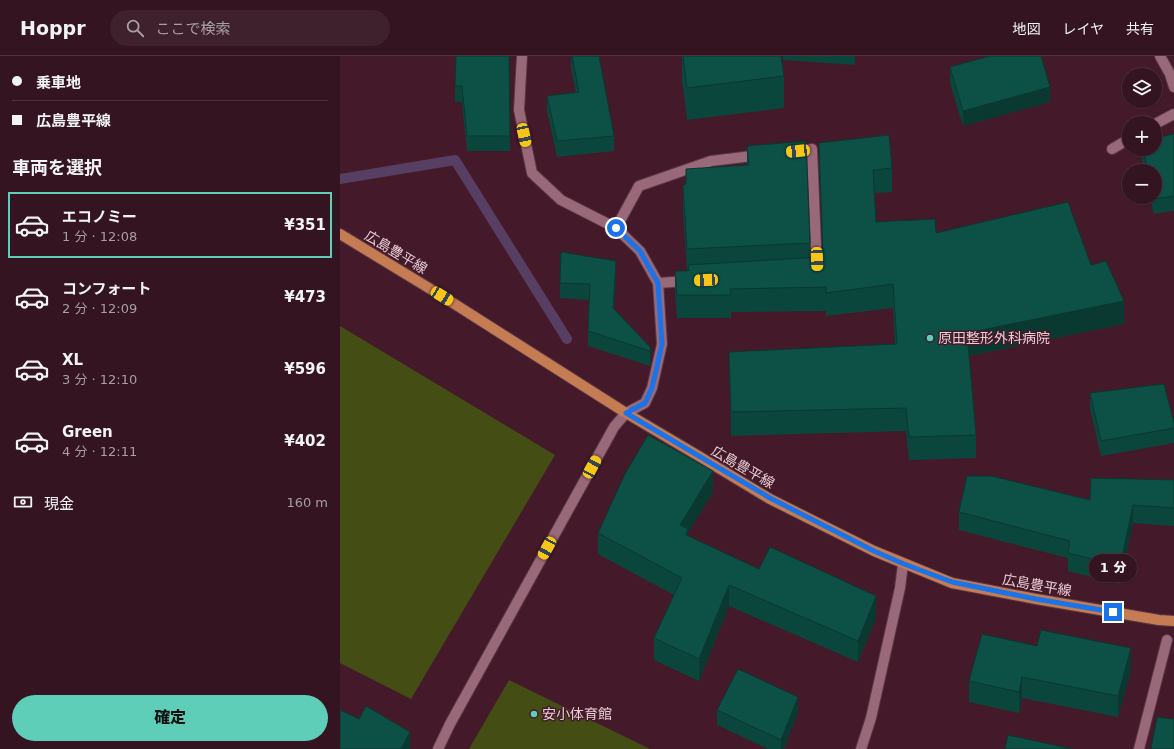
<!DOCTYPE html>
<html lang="ja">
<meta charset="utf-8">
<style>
:root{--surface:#331420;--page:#3e212d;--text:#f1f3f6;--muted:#a99ea5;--line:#4e333e;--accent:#5eceb8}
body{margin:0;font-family:"DejaVu Sans","Noto Sans JP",sans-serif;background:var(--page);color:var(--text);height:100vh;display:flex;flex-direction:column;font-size:15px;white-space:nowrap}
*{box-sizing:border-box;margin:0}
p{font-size:13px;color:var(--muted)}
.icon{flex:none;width:22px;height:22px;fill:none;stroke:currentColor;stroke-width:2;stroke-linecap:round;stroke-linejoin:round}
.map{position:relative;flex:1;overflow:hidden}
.panel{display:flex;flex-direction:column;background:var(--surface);width:340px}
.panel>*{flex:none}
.guide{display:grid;align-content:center;height:88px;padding:0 12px;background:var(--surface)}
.fabs{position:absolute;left:782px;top:12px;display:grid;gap:8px}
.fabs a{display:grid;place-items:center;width:40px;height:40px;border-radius:50%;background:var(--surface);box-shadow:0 1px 3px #0004,0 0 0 1px var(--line);font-size:20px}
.end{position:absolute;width:18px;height:18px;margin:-9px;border:5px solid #1a73e8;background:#fff;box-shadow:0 0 0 2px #fff}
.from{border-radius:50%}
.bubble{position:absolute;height:28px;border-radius:14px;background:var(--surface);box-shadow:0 1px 3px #0004,0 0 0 1px var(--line);font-size:13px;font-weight:800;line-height:28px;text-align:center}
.car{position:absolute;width:12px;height:24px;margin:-12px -6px;border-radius:5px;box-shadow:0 0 3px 1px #0007;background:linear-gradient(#f5c518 24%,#345 0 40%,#f5c518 0 76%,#345 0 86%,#f5c518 0)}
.guide b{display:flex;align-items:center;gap:14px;height:38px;font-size:15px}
.guide b+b{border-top:1px solid var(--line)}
.guide i{width:10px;height:10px;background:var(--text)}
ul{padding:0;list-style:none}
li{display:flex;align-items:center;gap:12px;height:66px;margin:0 8px 6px;padding:0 4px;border:2px solid transparent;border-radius:0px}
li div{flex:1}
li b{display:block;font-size:15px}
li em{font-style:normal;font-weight:800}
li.current{border-color:var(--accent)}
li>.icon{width:36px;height:36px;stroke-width:1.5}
h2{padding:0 12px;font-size:18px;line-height:48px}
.pay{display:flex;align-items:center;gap:10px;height:44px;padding:0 12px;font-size:15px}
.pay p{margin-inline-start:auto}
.cta{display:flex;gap:8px;margin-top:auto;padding:8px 12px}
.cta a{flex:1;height:46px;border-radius:24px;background:var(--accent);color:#111;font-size:16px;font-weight:800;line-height:46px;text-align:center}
header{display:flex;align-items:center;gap:24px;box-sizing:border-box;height:56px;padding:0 20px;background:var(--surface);border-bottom:1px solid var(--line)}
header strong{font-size:19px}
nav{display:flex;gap:22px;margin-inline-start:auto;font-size:14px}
.search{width:280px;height:36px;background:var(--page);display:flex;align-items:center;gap:10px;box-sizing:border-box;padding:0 14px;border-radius:22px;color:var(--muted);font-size:15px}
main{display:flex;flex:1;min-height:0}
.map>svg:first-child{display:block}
.green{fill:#434d14}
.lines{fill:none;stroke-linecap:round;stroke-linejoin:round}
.stream{stroke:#573f63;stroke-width:10}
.minor-casing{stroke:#5a3745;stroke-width:12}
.primary-casing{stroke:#5a3745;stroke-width:12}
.minor{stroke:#9a6979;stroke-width:10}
.primary{stroke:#c67c52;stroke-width:10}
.wall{fill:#0b463c}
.shaded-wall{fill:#093931}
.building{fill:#0d5146;stroke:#093931}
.route{stroke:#1a73e8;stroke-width:5}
.poi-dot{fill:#5eceb8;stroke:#441a2a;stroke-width:1.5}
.labels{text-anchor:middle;stroke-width:3;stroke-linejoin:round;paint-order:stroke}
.street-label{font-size:14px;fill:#e8ccd4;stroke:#441a2a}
.poi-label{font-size:14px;fill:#e8ccd4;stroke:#441a2a;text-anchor:start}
</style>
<header>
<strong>Hoppr</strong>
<div class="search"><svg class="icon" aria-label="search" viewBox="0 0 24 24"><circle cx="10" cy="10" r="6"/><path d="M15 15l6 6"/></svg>ここで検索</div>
<nav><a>地図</a><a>レイヤ</a><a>共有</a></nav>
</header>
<main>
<section class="panel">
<div class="guide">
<b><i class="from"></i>乗車地</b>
<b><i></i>広島豊平線</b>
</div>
<h2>車両を選択</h2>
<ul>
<li class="current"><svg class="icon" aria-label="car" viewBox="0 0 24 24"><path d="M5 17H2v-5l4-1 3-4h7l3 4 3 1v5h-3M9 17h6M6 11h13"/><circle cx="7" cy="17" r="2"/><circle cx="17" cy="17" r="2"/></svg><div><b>エコノミー</b><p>1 分 · 12:08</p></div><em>¥351</em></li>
<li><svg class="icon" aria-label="car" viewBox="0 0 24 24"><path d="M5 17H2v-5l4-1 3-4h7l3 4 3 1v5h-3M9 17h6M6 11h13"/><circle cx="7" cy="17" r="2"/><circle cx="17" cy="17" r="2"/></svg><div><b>コンフォート</b><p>2 分 · 12:09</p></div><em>¥473</em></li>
<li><svg class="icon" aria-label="car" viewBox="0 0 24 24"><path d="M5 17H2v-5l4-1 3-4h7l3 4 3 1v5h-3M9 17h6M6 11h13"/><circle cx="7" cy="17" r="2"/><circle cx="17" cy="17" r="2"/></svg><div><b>XL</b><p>3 分 · 12:10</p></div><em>¥596</em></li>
<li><svg class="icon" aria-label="car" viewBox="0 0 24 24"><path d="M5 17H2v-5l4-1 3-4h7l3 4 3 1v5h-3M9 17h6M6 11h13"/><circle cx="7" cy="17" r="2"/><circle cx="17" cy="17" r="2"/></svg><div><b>Green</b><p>4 分 · 12:11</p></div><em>¥402</em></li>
</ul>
<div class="pay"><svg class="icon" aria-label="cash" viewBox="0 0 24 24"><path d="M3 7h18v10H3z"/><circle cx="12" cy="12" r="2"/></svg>現金<p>160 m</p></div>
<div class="cta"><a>確定</a></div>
</section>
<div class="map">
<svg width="834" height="693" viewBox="0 0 834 693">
<rect width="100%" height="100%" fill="#441a2a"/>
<!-- green -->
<g class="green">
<polygon points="0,270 215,399 71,643 0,607"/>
<polygon points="169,624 310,693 129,693"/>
</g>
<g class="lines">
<!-- stream -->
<polyline class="stream" points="0,123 115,104 227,283"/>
<defs>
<g id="minor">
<polyline points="820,0 830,18 834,31"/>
<polyline points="815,68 834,58"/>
<polyline points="772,93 789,83"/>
<polyline points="454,95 472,93 477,215"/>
<polyline points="276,172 299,130 371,105 420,99"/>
<polyline points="318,227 347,225"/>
<polyline points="98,693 110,668 274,371 286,357 305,347 312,332 322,288 318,227 300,195 276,172 221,144 192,117 179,54 182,0"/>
<polyline points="521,693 531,662 560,532 563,508"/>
<polyline points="799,693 827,584"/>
</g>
<polyline id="primary" points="0,178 102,240 286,357 362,402 430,443 534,495 612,527 696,543 819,564 834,565"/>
</defs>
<!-- minor casing -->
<use href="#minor" class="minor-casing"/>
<!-- primary casing -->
<use href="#primary" class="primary-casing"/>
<!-- minor -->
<use href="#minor" class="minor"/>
<!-- primary -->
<use href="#primary" class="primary"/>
</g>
<!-- wall -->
<g class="wall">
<polygon points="169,0 170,95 127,95 122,46 115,46 115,30"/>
<polygon points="231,0 259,0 274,80 274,95 217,101 207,55 207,40 236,37 231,12"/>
<polygon points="342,0 441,0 444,20 444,52 347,64 342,24"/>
<polygon points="443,0 515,0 515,9 443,4"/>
<polygon points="610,11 710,46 623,70 610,27"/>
<polygon points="834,78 834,155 814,158 810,141 815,141 815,115 805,115 801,100 801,93 815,93"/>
<polygon points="479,87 552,112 552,136 534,137 536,166 596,177 751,209 784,268 629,300 636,379 636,402 569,404 566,375 391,380 389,296 555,288 553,252 486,260 486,255 391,256 391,262 337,262 335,238 335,215 347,215 343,155 343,129 346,128 407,109 407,90 470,187 470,202 480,201 483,197 479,110"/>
<polygon points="276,220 274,253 311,292 311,307 310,310 248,290 248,275 249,244 220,242 220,227"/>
<polygon points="750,337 834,367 834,387 761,400 750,353"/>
<polygon points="834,424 834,470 793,467 780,528 728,515 728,502 619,474 619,456 750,444"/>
<polygon points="373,436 348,477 348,480 419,513 536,562 518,606 389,550 359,625 314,604 314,582 334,539 258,498 258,477"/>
<polygon points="642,578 791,614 778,661 682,642 679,657 629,646 629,625"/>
<polygon points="377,654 458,656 444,693 428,693 377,669"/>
</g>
<!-- shaded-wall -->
<g class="shaded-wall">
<polygon points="710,31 710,46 623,70 623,55"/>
<polygon points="276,205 276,220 273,267 273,252"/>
<polygon points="784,245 784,268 627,300 627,277"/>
<polygon points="311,292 311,307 310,310 310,295"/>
<polygon points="373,415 373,436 348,477 348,495 340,469"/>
<polygon points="793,449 793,467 780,528 780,510"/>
<polygon points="389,529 389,550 359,625 359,603"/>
<polygon points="536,540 536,562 518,606 518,585"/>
<polygon points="791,592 791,614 778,661 778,640"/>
<polygon points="682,621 682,642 679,657 679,636"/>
<polygon points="458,641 458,656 444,693 441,693 441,684"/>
<polygon points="70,676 70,693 61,693"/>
</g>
<!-- building -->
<g class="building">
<polygon points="116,0 169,0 170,80 127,80 122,30 115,30"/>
<polygon points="232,0 259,0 274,80 217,85 207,40 239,36"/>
<polygon points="343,0 441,0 444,20 347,32"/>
<polygon points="650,0 701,0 710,31 623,55 610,11"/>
<polygon points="834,78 834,140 814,143 813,141 815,141 815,115 808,115 803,93 815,93 815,82"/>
<polygon points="549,79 552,112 533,114 536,166 595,163 596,177 728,146 751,209 766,205 784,245 627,277 636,379 569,381 566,352 391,356 389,296 557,288 553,228 486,237 486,231 390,233 391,239 337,239 335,215 349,215 348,209 480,201 483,196 479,87"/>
<polygon points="466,85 470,187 347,193 343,129 346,128 346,113 409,109 407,90"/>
<polygon points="221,196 276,205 273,252 311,292 310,295 248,275 250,228 220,227"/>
<polygon points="824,328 834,367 834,372 761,385 750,337"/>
<polygon points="308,379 373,415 340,469 348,473 346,479 419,513 430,491 536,540 518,585 389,529 359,603 314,582 342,522 258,477 285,418"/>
<polygon points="627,420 651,420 750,444 751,422 834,424 834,452 793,449 780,510 728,497 730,485 619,456"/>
<polygon points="701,574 791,592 778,640 682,621 679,636 629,625 642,578 697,590"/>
<polygon points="398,613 458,641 441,684 377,654"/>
<polygon points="26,650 70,676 61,693 0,693 0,654 19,663"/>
<polygon points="817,661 834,663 834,693 811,693"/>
<polygon points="668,679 732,693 665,693"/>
</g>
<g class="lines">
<!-- route -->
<polyline class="route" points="276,172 300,195 318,227 322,288 312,332 305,347 286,357 430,442 534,495 564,508 612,526 696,543 773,556"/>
</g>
<!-- markers -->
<g class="poi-dot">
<circle cx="590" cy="282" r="4"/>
<circle cx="194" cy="658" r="4"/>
</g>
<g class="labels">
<!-- street labels -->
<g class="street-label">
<text transform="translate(56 196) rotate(31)" y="5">広島豊平線</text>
<text transform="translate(403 411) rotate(30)" y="5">広島豊平線</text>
<text transform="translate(697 529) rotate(10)" y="5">広島豊平線</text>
</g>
<!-- poi labels -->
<g class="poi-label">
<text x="598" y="287">原田整形外科病院</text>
<text x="202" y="663">安小体育館</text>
</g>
</g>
</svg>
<div class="fabs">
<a><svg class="icon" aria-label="layers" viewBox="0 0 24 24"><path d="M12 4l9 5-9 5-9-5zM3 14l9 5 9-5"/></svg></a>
<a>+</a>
<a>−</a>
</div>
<i class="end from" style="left:276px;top:172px"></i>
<i class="end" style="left:773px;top:556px"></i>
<div class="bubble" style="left:749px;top:498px;width:48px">1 分</div>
<i class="car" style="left:184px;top:79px;rotate:168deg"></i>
<i class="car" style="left:458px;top:95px;rotate:264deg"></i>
<i class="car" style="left:477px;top:203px;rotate:178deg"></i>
<i class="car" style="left:366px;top:224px;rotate:267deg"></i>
<i class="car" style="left:102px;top:240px;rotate:122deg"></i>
<i class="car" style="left:252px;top:411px;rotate:29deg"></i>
<i class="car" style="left:207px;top:492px;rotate:209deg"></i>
</div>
</main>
